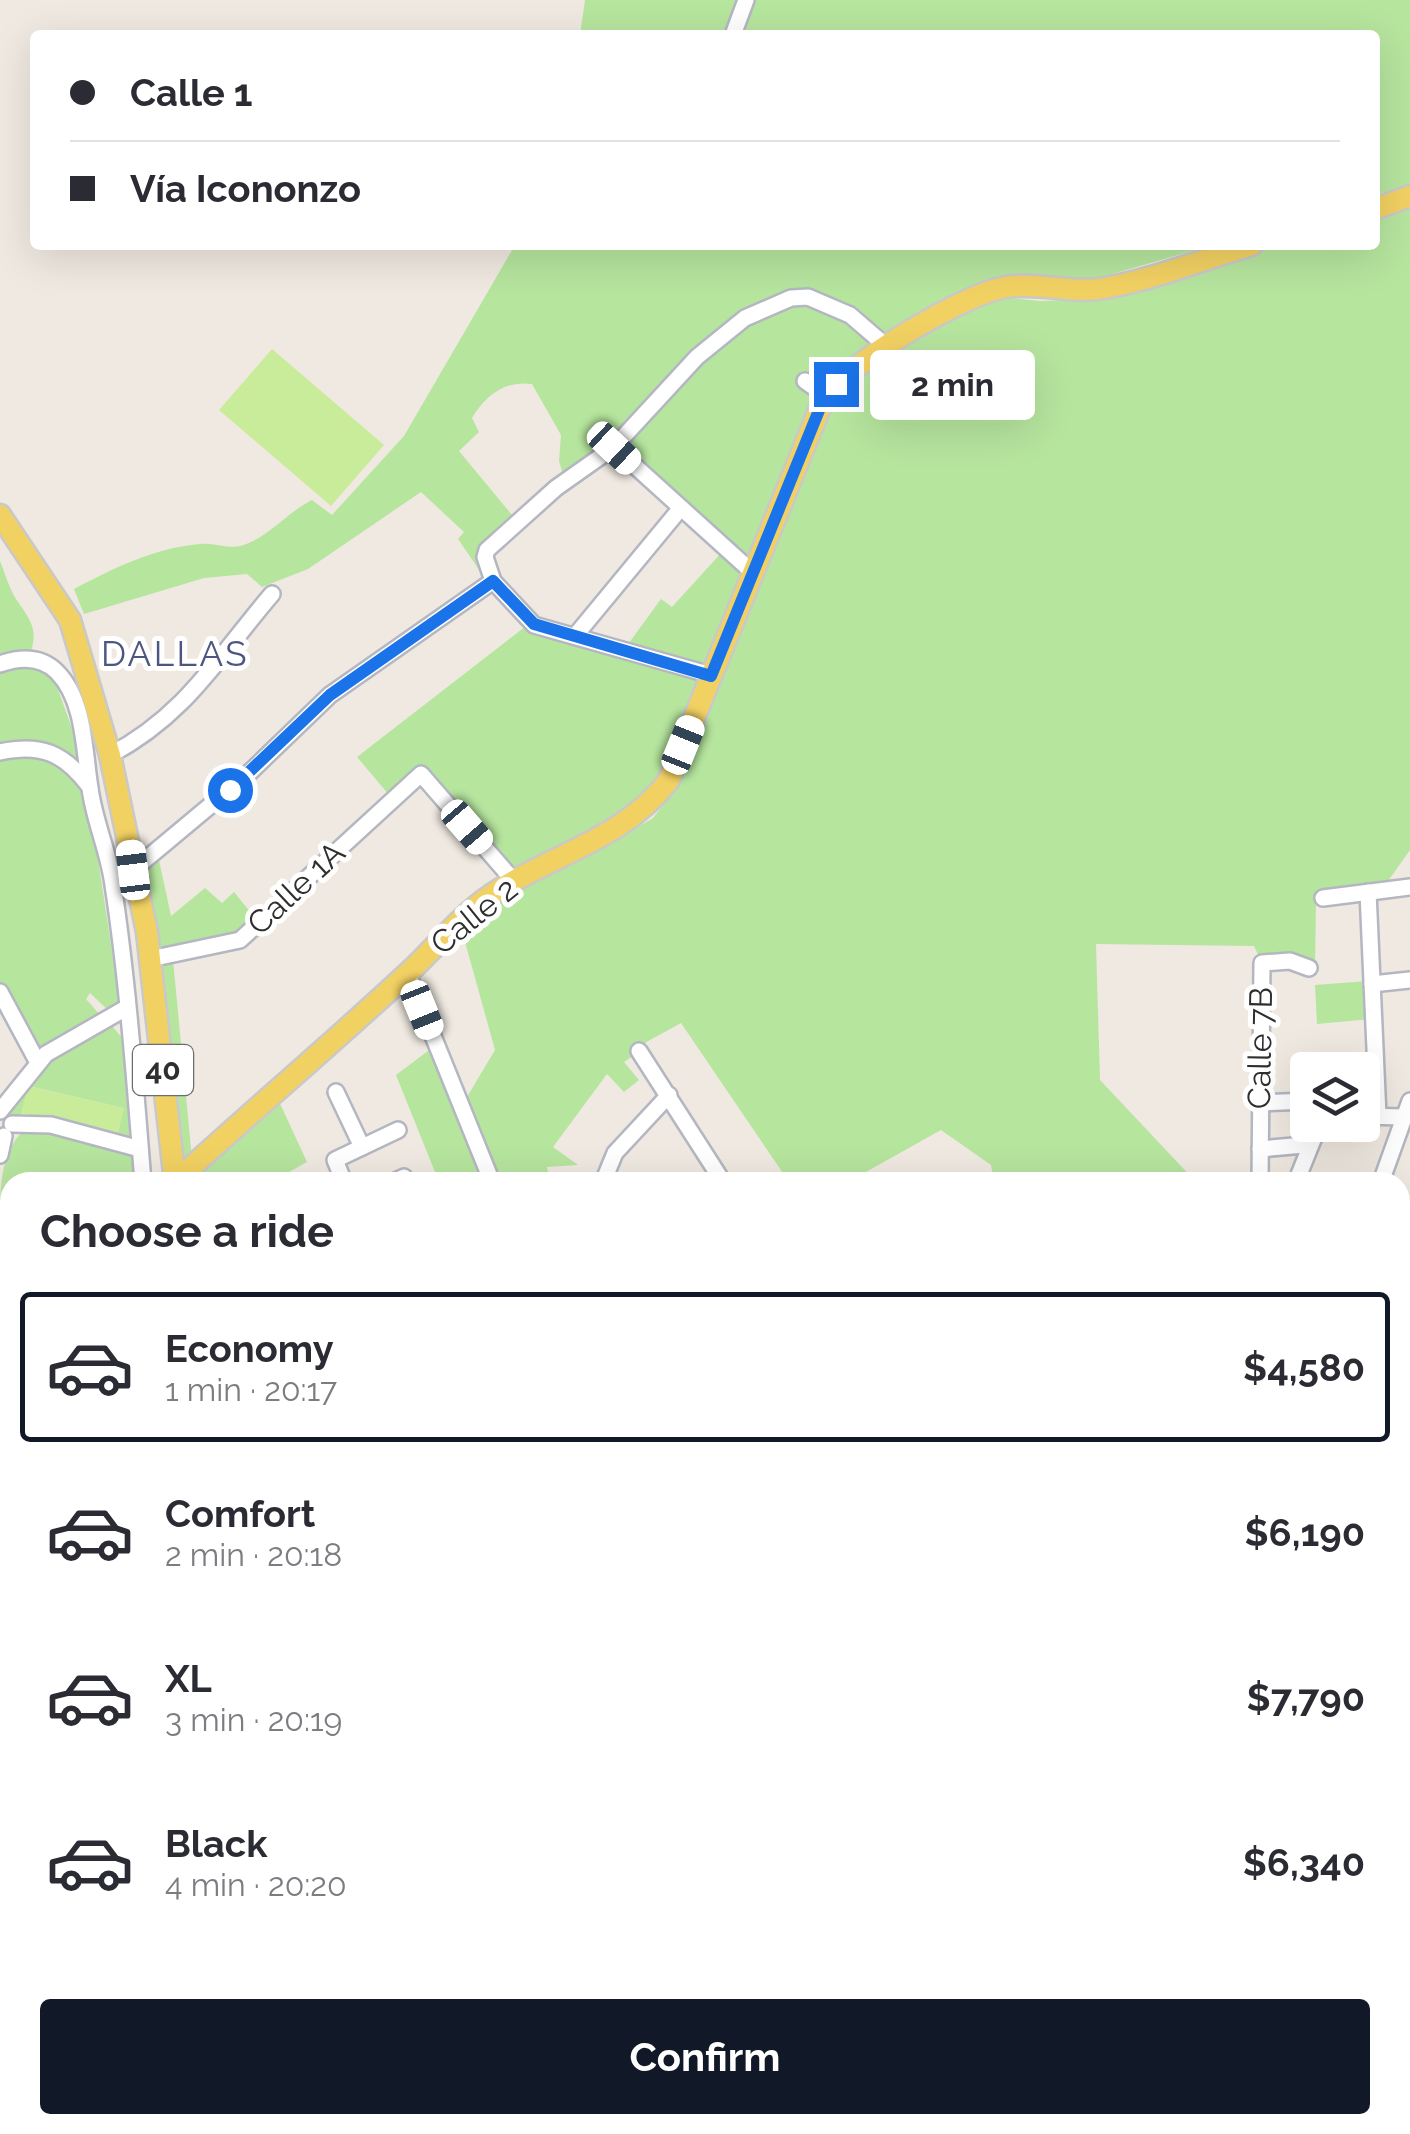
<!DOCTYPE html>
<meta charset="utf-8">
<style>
:root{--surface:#fff;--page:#f7f7f7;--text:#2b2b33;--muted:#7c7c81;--line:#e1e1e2;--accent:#111827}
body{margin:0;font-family:Raleway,sans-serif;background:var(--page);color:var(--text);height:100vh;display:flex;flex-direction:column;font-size:38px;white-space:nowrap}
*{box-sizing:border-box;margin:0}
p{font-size:32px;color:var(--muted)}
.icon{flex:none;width:55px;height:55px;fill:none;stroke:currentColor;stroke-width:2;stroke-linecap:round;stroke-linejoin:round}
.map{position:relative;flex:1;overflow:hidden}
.sheet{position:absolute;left:0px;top:1172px;width:1410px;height:962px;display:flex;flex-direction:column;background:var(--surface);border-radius:30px 30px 0 0;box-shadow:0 10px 40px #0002}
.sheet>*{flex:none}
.banner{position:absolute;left:30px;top:30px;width:1350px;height:220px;border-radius:10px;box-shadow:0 10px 40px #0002;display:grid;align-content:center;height:220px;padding:0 40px;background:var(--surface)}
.controls{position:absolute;left:1290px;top:1052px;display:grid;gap:20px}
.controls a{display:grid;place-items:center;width:90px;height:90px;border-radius:10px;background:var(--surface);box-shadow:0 10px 40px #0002;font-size:50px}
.end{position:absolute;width:45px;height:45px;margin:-22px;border:12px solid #1a73e8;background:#fff;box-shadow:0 0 0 5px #fff}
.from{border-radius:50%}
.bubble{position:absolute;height:70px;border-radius:10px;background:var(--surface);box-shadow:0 10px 40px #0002;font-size:32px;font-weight:700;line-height:70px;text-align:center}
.car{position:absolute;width:30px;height:60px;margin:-30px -15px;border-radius:12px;box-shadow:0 0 8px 2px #0007;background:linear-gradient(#fff 24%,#345 0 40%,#fff 0 76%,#345 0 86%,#fff 0)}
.banner b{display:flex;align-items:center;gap:35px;height:95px;font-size:38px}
.banner b+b{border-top:2px solid var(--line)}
.banner i{width:25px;height:25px;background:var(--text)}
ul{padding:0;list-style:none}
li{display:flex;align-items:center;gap:30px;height:150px;margin:0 20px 15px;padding:0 20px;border:5px solid transparent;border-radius:10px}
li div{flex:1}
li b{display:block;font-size:38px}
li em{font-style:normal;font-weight:700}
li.on{border-color:var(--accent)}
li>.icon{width:90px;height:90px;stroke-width:1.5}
h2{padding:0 40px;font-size:45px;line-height:120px}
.button{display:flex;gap:20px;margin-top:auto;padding:20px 40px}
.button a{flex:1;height:115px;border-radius:10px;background:var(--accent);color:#fff;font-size:40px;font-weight:700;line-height:115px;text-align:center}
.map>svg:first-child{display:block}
.green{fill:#b6e59e}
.pitch{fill:#c9ec9a}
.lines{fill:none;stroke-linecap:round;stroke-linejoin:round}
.minor-casing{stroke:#b4b7c1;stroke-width:20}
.major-casing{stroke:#c9c9c9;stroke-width:25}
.minor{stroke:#fff;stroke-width:15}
.major{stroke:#f2d163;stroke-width:20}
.route{stroke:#1a73e8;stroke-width:12}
.labels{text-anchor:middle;stroke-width:10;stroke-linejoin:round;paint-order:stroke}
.shield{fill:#fff;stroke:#6d6d6d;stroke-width:2.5}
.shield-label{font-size:30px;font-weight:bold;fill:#2e2e2e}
.street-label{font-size:32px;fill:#2e2e2e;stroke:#fff}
.neighbourhood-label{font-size:35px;letter-spacing:2.5px;fill:#4d5680;stroke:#fff}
</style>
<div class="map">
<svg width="1410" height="2134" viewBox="0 0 1410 2134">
<rect width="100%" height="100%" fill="#efe9e1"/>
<!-- green -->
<g class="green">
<polygon points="585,0 1410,0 1410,185 1375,195 1375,35 580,35"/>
<polygon points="1410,209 1410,850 1386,884 1322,891 1316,902 1315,966 1262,963 1254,946 1096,944 1100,1080 1196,1182 994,1182 991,1165 941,1130 848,1182 789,1182 681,1023 632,1050 634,1055 624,1062 639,1080 624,1092 607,1074 553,1147 578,1165 547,1167 550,1182 496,1182 467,1097 495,1050 462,931 480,911 536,874 582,860 653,818 680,783 708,717 722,668 832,406 884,357 991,296 1040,301 1096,299 1274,245 1375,245 1375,218"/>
<path d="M515,245H1213L1088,281L1006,282L820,397L749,563L614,439L564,478L559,461L561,435L532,384C505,380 485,396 472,418L479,432L459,451L512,515L477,561L488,583L458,539L464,532L421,492L308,569L262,587L247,574L204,578L84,614L74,589C114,568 154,548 200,544C213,542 227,549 240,546C269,538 286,513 312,500L332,515L404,436Z"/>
<polygon points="723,551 744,573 704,670 626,647 661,599 672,607"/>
<path d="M0,561C5,573 9,588 16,599C28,617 39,628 31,651L0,658Z"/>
<polygon points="526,626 701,677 660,778 636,809 514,874 422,766 390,796 357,757"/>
<polygon points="15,662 45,670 55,681 86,768 0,749 0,667"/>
<polygon points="48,754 84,787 90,806 119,998 112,1014 90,993 86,999 101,1016 38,1057 0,985 0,755"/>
<polygon points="159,860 171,916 205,888 222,903 234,892 256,919 234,937 158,953 148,871"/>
<polygon points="173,960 192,1159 181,1162 159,962"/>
<polygon points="1368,981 1371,1019 1317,1024 1315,985"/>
<polygon points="112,1026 124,1040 137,1143 117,1137 123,1108 29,1086 22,1114 26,1114 10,1115 6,1109 40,1066"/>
<polygon points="432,1048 487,1182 439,1182 396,1075"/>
<polygon points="277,1097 307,1162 271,1182 193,1182 192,1174"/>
<path d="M26,1128L137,1157L138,1182H10V1216L0,1224C0,1187 0,1151 26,1128Z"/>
<polygon points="0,1322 10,1334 10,1574 0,1573"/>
<polygon points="1400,1324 1410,1331 1410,1484 1400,1484"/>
<polygon points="10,1655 10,1788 0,1790 0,1658 5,1662"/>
</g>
<!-- pitch -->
<g class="pitch">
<polygon points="272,349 384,445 331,506 219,410"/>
<polygon points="28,1086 124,1108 117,1137 73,1127 74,1120 72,1126 21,1113"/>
<polygon points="10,1216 10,1334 0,1322 0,1224"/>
</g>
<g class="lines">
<defs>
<g id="minor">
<polyline points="733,35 746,0"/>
<polyline points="805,381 826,396"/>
<polyline points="614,447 751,571"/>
<polyline points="575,636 680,509"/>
<path d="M0,664C20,657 41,656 57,672C85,700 84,752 90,788C94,821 109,852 113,885C128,983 135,1083 143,1182"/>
<polyline points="711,675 534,625 493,581 485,557 487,550 556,488 614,447 697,357 745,318 791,298 808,297 850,315 886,346"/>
<path d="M0,752C41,743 64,753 89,786"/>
<path d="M110,755C186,715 218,657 272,594"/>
<polyline points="133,870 248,774 330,695 493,581"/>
<polyline points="1368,892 1378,1116"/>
<polyline points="1323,898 1410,887"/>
<polyline points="150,959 240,940 421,774 513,880"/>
<polyline points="408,974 492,1182"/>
<polyline points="1372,984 1410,980"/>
<polyline points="0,992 37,1061"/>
<polyline points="639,1051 723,1182"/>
<polyline points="1323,1063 1375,1062"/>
<polyline points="336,1092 362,1147"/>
<polyline points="1259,1103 1308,1101"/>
<polyline points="0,1111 46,1054 126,1008"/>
<polyline points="1362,1116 1404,1117"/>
<polyline points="12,1124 51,1125 140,1149"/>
<polyline points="1260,1149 1304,1145 1308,1125"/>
<polyline points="0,1155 4,1136"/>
<polyline points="344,1182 335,1160 398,1130"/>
<polyline points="393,1182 404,1177"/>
<polyline points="603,1182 615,1153 669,1095"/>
<polyline points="1260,1182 1262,963 1290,961 1309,968"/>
<polyline points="1296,1182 1319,1125"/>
<polyline points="1381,1182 1410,1101"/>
<polyline points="1400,1315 1410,1324"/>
<polyline points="1400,1552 1410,1525"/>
<polyline points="0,1837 10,1836"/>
<polyline points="0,1856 10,1936"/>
<polyline points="1400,1860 1410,1861"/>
<polyline points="1400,2013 1410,2016"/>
<polyline points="34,2125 35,2134"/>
<polyline points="177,2125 178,2134"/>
<polyline points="518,2125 528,2134"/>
<polyline points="772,2125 799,2125"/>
<polyline points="906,2125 911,2134"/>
<polyline points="1033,2125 1035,2134"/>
<polyline points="328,2134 336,2125"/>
<polyline points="500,2134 508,2125"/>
<polyline points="649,2134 658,2125"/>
<polyline points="1197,2134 1209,2125"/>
<polyline points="1268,2134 1271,2125"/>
</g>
<g id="major">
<polyline points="1375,209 1410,196"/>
<polyline points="0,515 70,620 110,755 147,932 175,1182"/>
<path d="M175,1182C252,1111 332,1044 408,973C431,952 450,928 474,908C535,857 619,846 669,780L822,403C841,366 965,293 1006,287C1039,282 1073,294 1105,288C1155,279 1204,259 1252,245"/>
<polyline points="204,2125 205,2134"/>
</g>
</defs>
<!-- minor casing -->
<use href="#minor" class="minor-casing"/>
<!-- major casing -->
<use href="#major" class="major-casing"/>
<!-- minor -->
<use href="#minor" class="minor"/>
<!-- major -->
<use href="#major" class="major"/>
</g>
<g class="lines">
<!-- route -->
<polyline class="route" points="230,790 330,695 493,581 534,624 711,676 822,403 836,384"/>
</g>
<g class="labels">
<!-- shield labels -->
<rect class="shield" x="133" y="1045" width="60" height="50" rx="8"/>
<g class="shield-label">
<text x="163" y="1080">40</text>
</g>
<!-- street labels -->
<g class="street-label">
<text transform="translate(296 888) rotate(-43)" y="11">Calle 1A</text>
<text transform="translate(474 916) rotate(-39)" y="11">Calle 2</text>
<text transform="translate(1260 1048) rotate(-89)" y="11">Calle 7B</text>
</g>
<!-- neighbourhood labels -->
<g class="neighbourhood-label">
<text x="175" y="666">DALLAS</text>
</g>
</g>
</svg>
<div class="controls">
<a><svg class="icon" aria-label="layers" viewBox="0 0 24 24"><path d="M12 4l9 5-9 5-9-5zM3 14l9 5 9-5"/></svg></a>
</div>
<i class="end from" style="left:230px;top:790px"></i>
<i class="end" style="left:836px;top:384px"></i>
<div class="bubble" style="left:870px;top:350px;width:165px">2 min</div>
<i class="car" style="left:614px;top:448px;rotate:133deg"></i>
<i class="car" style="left:683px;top:745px;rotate:22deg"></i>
<i class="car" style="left:467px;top:827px;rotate:139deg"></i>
<i class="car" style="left:133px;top:870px;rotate:353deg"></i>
<i class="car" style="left:422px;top:1010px;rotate:158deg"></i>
<div class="banner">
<b><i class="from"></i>Calle 1</b>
<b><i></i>Vía Icononzo</b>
</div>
<section class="sheet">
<h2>Choose a ride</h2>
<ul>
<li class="on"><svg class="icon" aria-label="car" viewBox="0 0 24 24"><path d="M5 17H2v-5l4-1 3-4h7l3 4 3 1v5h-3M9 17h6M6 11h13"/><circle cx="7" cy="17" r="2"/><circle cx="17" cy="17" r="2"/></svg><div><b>Economy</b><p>1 min · 20:17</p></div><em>$4,580</em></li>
<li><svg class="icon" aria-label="car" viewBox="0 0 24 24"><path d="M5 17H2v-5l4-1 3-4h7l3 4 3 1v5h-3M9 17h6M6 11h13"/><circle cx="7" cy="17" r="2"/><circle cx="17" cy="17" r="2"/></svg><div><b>Comfort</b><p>2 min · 20:18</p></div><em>$6,190</em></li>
<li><svg class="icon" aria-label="car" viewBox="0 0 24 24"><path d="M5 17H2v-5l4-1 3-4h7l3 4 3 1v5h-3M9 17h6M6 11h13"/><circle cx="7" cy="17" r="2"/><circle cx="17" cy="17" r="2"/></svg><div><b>XL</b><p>3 min · 20:19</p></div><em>$7,790</em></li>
<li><svg class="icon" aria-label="car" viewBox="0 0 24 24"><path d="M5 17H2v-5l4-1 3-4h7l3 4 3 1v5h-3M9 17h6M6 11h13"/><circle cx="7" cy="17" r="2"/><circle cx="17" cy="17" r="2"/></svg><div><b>Black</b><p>4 min · 20:20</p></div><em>$6,340</em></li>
</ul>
<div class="button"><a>Confirm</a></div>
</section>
</div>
